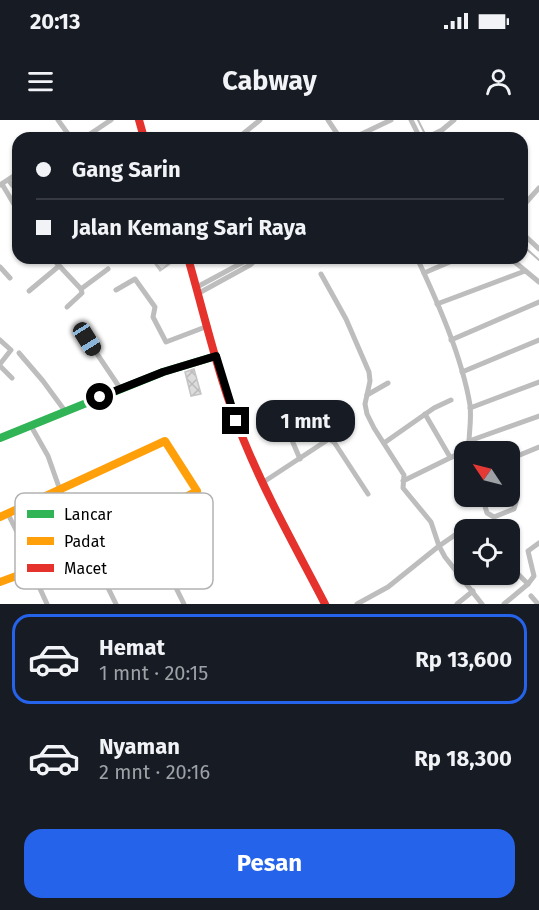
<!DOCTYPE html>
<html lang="id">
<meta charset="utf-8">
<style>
:root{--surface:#171b24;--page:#242831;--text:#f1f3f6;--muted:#9ea1a6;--line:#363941;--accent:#2563eb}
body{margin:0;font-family:"Fira Sans",sans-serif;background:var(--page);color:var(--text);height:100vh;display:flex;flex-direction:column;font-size:22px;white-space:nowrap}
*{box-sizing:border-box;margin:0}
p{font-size:20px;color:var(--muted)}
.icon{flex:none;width:33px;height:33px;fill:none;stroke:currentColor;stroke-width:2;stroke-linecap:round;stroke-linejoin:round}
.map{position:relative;height:484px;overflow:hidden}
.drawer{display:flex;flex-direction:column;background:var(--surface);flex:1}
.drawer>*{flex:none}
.banner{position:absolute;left:12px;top:12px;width:516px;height:132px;border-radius:18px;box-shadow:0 2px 4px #0004;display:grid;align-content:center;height:132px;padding:0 24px;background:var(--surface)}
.needle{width:39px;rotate:305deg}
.buttons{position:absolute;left:454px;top:321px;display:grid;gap:12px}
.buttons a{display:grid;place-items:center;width:66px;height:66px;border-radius:12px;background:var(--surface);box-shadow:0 2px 4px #0004;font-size:30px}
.end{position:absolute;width:27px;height:27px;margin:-14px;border:8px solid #000;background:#fff;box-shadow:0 0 0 3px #fff}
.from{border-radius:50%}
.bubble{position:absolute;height:42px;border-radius:18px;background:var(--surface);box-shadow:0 2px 4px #0004;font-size:20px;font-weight:700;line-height:42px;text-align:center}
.car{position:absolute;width:18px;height:36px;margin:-18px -9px;border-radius:8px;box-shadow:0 0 4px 2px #0007;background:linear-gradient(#222 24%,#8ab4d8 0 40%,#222 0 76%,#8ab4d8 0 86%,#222 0)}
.banner b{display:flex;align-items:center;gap:21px;height:57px;font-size:22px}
.banner b+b{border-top:2px solid var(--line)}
.banner i{width:15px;height:15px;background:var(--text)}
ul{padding:10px 0 0;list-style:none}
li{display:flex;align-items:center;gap:18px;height:90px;margin:0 12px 9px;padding:0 12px;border:3px solid transparent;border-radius:18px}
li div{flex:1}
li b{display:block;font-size:22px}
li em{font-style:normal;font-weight:700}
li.current{border-color:var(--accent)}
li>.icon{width:54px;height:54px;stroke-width:1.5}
.action{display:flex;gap:12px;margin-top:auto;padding:12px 24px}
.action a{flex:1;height:69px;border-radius:18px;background:var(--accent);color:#fff;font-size:24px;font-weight:700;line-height:69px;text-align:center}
.status{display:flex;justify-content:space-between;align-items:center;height:42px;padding:0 30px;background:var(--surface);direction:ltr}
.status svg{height:16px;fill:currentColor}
header{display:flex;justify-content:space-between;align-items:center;height:78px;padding:0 24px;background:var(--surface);font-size:27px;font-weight:700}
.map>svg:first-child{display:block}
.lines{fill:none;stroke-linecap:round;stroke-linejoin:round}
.stream{stroke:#bababa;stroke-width:2}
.building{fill:url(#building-cross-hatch);stroke:#c4c4c4;stroke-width:1.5}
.street{stroke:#bdbdbd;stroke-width:5}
.fast{stroke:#30b455;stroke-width:8}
.slow{stroke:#ff9f0a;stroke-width:8}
.jam{stroke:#e5322d;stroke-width:8}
.route{stroke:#000;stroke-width:8}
.key{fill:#fff;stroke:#b2b2b2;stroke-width:1.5}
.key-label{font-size:16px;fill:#000}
</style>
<div class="status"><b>20:13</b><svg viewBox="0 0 49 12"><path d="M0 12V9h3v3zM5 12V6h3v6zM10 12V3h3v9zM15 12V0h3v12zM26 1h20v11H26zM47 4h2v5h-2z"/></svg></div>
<header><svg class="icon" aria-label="menu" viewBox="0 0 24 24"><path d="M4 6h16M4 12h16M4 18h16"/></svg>Cabway<svg class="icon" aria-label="person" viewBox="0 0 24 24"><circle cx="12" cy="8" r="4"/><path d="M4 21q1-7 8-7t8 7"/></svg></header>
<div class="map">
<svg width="539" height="484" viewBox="0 0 539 484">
<defs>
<pattern id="building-cross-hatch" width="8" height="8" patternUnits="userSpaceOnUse" patternTransform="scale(1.5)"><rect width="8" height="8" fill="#dcdcdc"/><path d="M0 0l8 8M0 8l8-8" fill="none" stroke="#bbb"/></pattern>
</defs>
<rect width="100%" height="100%" fill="#fff"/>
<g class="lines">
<!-- stream -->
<g class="stream">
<polyline points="418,0 427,18"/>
<polyline points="522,125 539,140"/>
</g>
</g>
<!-- building -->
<g class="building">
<polygon points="158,138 178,138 160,151 153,141"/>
<polygon points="194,249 201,274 191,276 185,252"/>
</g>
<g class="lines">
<!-- street -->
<g class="street">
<polyline points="58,0 71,18"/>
<polyline points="328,0 340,18"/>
<polyline points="411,0 420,18"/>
<polyline points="84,18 111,0"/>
<polyline points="238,18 260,0"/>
<polyline points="353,18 391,0"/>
<polyline points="426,18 442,10 454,0"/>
<polyline points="9,61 18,72"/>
<polyline points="2,64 18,91"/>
<polyline points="0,65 18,53"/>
<polyline points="522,87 539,68"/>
<polyline points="522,113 539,129"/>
<polyline points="52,138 81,169 108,149"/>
<path d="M417,138C438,183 462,237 470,285C472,301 468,316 469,332"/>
<polyline points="510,138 539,162"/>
<polyline points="0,147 10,158"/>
<polyline points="424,153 459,138"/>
<polyline points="321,154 346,199 369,252 370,261 365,284 367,294 374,308 404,355 403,368 431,402 439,426 445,437 482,484"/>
<polyline points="197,167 251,138"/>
<polyline points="116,170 135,159 155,187 153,197 166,222 208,206"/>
<polyline points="29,171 59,146"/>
<polyline points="199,173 250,145 258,138"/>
<polyline points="437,184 525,151"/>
<polyline points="67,187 82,173 81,169"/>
<polyline points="87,219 120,268"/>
<polyline points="0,220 11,230 0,244"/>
<polyline points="451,220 539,182"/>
<polyline points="19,233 43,261 65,291"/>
<polyline points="0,246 12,258"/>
<polyline points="462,252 539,220"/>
<polyline points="367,275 388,263"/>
<polyline points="470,288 539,262"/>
<polyline points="311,290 325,321"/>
<polyline points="425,294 450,337"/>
<polyline points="285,304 300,339"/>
<polyline points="31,306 48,336 60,370 116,484"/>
<polyline points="469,321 539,296"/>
<polyline points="384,323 434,288 451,280"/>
<polyline points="510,339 539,327"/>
<polyline points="403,361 458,334"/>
<polyline points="262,363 329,319 334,322 368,374"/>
<polyline points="482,376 487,393 494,397 514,389 516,382 510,368"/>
<polyline points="8,394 19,416"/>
<polyline points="142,399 184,484"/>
<polyline points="510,446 528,464"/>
<polyline points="32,451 47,484"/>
<polyline points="531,476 538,484"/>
<polyline points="357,484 388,467 439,426 465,408"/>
<polyline points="457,484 473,471"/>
<polyline points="504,484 528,464 534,456 528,431 539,423"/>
</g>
<!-- fast -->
<polyline class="fast" points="0,318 163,252 216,236"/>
<!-- slow -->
<path class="slow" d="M0,397L165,321L197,371C132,404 68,438 0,462"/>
<!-- jam -->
<g class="jam">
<polyline points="139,0 144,18"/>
<path d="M188,138C205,197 220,264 244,321C267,377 297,430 325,484"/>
</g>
</g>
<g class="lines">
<!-- route -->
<polyline class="route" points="100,277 163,252 216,236 236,301"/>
</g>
<!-- legend -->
<rect x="15" y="373" width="198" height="96" rx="9" class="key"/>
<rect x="27" y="390" width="27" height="8" fill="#30b455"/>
<rect x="27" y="417" width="27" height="8" fill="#ff9f0a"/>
<rect x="27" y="444" width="27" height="8" fill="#e5322d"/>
<g class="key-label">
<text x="64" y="400">Lancar</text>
<text x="64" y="427">Padat</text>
<text x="64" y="454">Macet</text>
</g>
</svg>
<div class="buttons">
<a><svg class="needle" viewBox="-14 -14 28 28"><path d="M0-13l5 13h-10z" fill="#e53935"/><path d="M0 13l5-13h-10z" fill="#9ea1a6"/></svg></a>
<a><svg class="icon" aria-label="locate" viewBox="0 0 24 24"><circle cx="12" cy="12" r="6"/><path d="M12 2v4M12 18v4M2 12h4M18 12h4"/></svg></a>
</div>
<i class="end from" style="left:100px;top:277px"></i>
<i class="end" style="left:236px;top:301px"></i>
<div class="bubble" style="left:256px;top:280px;width:99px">1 mnt</div>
<i class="car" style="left:87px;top:219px;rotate:148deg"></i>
<div class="banner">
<b><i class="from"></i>Gang Sarin</b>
<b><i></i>Jalan Kemang Sari Raya</b>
</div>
</div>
<section class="drawer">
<ul>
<li class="current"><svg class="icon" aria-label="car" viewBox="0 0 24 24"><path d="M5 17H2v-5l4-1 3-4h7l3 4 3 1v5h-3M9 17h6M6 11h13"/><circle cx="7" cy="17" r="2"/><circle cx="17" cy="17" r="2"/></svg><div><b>Hemat</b><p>1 mnt · 20:15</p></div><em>Rp 13,600</em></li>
<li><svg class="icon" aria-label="car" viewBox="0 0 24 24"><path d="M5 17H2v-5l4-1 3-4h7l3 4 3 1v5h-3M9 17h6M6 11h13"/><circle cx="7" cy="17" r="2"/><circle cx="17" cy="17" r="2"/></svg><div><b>Nyaman</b><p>2 mnt · 20:16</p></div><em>Rp 18,300</em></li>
</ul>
<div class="action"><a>Pesan</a></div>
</section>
